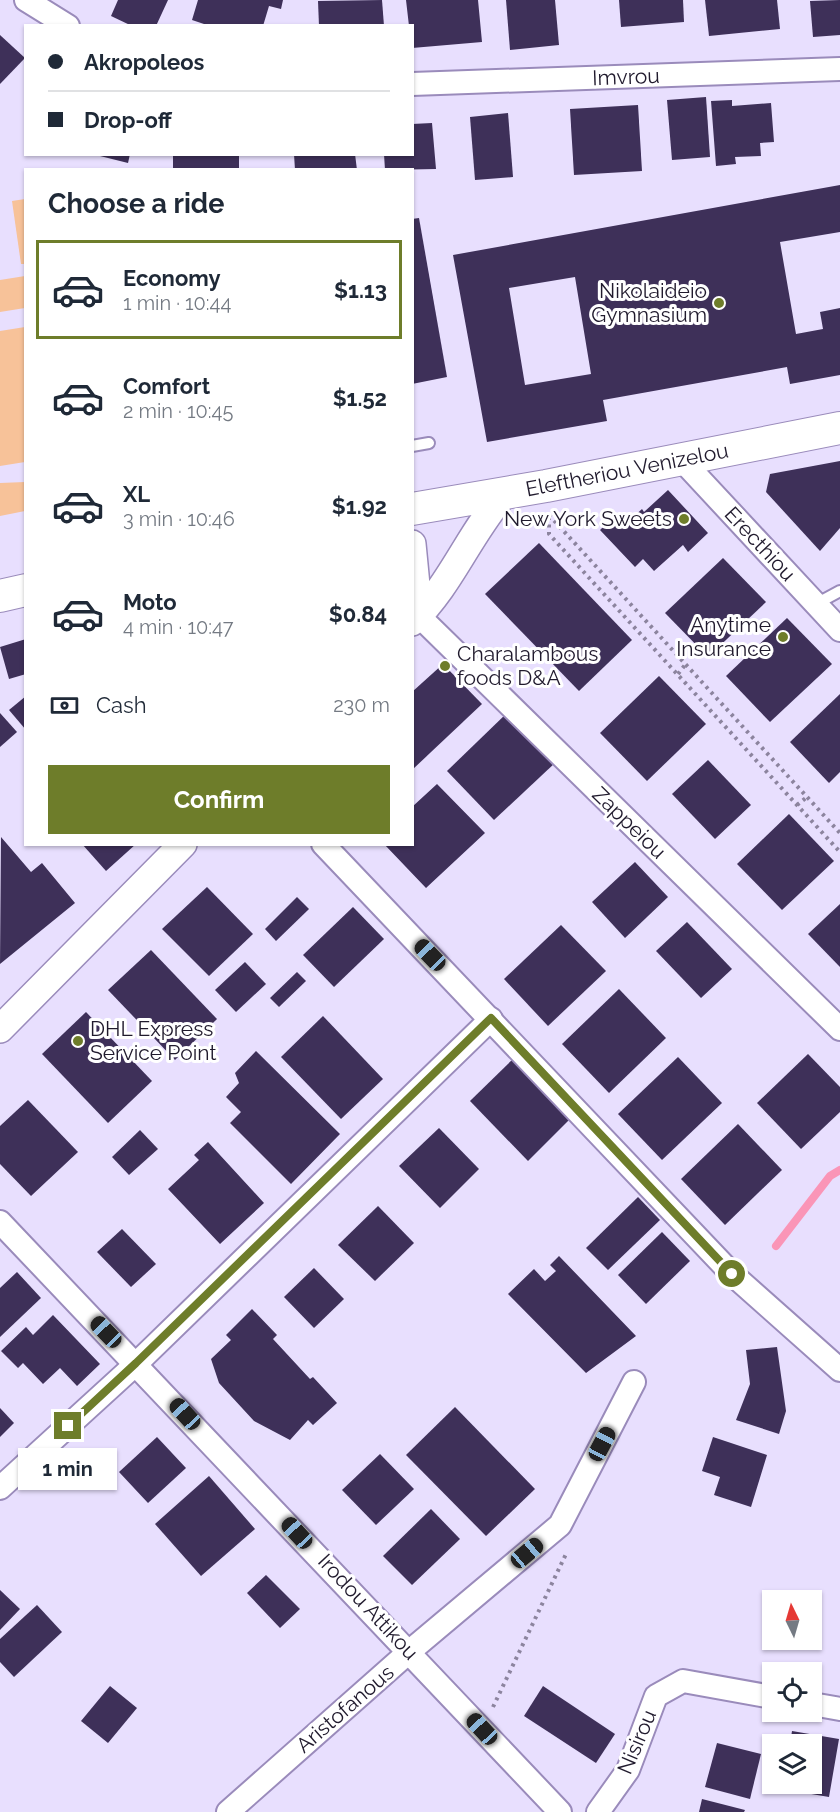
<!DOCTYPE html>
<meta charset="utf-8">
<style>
:root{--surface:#fff;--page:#f2f2f3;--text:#1f2937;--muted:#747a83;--line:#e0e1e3;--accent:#6e7d2a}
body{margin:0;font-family:Raleway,sans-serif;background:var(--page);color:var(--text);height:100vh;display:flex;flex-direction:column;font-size:22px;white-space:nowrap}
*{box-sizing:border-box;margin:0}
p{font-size:20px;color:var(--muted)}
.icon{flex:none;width:33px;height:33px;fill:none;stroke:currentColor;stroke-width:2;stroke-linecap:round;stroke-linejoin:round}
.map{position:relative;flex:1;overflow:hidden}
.panel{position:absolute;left:24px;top:168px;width:390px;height:678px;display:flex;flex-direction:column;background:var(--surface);border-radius:0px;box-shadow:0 2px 4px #0004}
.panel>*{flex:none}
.banner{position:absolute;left:24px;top:24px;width:390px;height:132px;border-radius:0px;box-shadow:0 2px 4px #0004;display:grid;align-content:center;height:132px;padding:0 24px;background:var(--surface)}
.needle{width:39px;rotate:355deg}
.controls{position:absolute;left:762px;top:1590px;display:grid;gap:12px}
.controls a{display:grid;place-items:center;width:60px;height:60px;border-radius:0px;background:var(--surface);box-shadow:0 2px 4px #0004;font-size:30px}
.end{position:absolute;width:27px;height:27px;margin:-14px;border:8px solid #6e7d2a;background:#fff;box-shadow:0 0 0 3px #fff}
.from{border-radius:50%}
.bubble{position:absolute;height:42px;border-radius:0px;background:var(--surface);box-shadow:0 2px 4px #0004;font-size:20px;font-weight:700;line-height:42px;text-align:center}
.car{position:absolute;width:18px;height:36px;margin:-18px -9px;border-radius:8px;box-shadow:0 0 4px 2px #0007;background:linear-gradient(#222 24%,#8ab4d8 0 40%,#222 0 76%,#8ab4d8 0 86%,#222 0)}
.banner b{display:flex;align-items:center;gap:21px;height:57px;font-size:22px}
.banner b+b{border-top:2px solid var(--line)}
.banner i{width:15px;height:15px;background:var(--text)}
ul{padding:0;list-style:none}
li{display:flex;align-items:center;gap:18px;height:99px;margin:0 12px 9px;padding:0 12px;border:3px solid transparent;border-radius:0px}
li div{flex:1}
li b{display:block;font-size:22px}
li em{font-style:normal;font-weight:700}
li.on{border-color:var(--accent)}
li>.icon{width:54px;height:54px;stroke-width:1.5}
h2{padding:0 24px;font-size:27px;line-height:72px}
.pay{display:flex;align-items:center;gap:15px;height:66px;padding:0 24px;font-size:22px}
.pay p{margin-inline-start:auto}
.action{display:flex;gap:12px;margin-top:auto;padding:12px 24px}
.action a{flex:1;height:69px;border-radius:0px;background:var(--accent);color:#fff;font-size:24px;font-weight:700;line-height:69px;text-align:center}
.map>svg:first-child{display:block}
.green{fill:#f7c299}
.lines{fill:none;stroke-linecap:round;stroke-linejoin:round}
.stream{stroke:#fa95b7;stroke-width:8}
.building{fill:#3e3059;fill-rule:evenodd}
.service-casing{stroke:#9a8bbb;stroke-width:14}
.minor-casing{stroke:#9a8bbb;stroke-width:26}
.tertiary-casing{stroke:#9a8bbb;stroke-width:30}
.secondary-casing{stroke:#9a8bbb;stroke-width:34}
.path{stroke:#8c849e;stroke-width:4;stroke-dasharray:3 4.5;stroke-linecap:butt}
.service{stroke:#fff;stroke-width:10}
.minor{stroke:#fff;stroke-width:22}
.tertiary{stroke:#fff;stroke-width:27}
.secondary{stroke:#fff;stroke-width:32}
.route{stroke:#6e7d2a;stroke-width:8}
.poi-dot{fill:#6e7d2a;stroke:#fff;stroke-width:2}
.labels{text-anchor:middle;stroke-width:6;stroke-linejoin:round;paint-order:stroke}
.street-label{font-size:21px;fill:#201a2d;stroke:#fff}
.poi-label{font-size:21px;fill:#201a2d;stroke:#fff;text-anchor:end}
</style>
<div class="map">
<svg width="840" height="1812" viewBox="0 0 840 1812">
<rect width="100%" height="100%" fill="#e8dffe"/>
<!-- green -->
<g class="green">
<polygon points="25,199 25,264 21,264 12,201"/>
<polygon points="25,276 25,308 0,312 0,280"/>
<polygon points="25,327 25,462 0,466 0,331"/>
<polygon points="25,482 25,511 0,516 0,483"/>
</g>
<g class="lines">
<!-- stream -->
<polyline class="stream" points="776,1246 830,1176 840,1170"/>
</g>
<!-- building -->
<g class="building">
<polygon points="118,0 168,0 156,26 132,26 111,16"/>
<polygon points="198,0 283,0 281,9 269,6 263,26 210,26 192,20"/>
<polygon points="382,0 384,26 319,26 318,1"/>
<polygon points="406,0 478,0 482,42 412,48 412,26 409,26"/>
<polygon points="506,0 555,0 559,45 510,50"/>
<polygon points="619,0 683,0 684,22 621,27"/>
<polygon points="705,0 777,0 780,29 709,36"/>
<polygon points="840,0 840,35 813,37 810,1"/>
<polygon points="0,35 25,58 0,84"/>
<polygon points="706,97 710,157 672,160 667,100"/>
<polygon points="732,100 732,106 771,103 774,142 760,143 761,156 735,157 736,164 716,166 711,101"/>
<polygon points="638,105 642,171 574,175 570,109"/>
<polygon points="508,113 513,177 475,180 470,117"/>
<polygon points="432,123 436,169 385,170 384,154 412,154 412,124"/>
<polygon points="92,154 130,154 128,163"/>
<rect x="173" y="154" width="66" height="16"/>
<polygon points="294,154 355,154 357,170 295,170"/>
<path d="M840,185V232L780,242L796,334L823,329L820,312L840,308V375L790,384L787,367L603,400L607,421L487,442L453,255ZM575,277L591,374L525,385L509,288Z"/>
<polygon points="419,218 447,377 412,384 412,219"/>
<polygon points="840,461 840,528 820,551 766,492 770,474"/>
<polygon points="668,490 708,533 688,552 683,545 654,571 643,559 635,567 600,530 611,519 616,525 627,515 631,519 642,509 644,512"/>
<polygon points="539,543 632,640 579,691 485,594"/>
<polygon points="723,558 766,602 708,657 665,613"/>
<polygon points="787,618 832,664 770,722 726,676"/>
<polygon points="26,639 26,674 9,679 0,647"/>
<polygon points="443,664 482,704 412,770 412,692"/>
<polygon points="659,676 706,724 647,781 600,733"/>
<polygon points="840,694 840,772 829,783 790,742"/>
<polygon points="26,696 26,730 9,710"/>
<polygon points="508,712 556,762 494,820 447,771"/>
<polygon points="0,713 17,732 0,747"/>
<polygon points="708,760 751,805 715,839 672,794"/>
<polygon points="437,784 485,833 426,888 384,844 412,844 412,807"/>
<polygon points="789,814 834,861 782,910 737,864"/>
<polygon points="1,837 31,872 42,863 75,903 0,964"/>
<polygon points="82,844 136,844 106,871"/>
<polygon points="635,862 668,897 625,938 592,902"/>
<polygon points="207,887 253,934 209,976 162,929"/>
<polygon points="297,897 309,909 276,941 265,929"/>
<polygon points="840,904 840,967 808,934"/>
<polygon points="353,907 384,939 334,987 303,955"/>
<polygon points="687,922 732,969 701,998 656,951"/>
<polygon points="561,925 606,971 548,1026 504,979"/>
<polygon points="151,950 217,1019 175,1060 108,990"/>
<polygon points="245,962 266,984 236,1012 215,990"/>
<polygon points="297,972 306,981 279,1007 270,998"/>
<polygon points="619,989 666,1038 609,1093 562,1044"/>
<polygon points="86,1012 152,1081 108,1123 42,1054"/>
<polygon points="323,1016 383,1079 341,1119 281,1057"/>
<polygon points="256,1051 340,1134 291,1184 230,1123 241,1112 226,1097 239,1083 235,1073"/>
<polygon points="808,1054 840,1087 840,1112 801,1149 757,1103"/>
<polygon points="678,1057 722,1103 662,1160 618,1114"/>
<polygon points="514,1058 572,1117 528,1161 470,1101"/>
<polygon points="28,1100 78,1152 31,1196 0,1164 0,1126"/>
<polygon points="738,1124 782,1170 725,1225 681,1179"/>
<polygon points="439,1128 479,1169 440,1208 399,1166"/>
<polygon points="140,1130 158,1149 129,1175 112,1157"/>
<polygon points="208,1142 264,1203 220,1244 168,1189 199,1160 194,1155"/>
<polygon points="638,1197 660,1220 608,1270 586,1248"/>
<polygon points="378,1206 414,1243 375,1281 338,1245"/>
<polygon points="122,1229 156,1264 131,1287 97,1252"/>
<polygon points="662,1232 690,1261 646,1304 618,1275"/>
<polygon points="559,1256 636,1336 586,1373 508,1294 534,1269 545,1281 556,1271 550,1265"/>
<polygon points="314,1268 344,1299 314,1328 284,1297"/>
<polygon points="17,1272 41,1298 0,1337 0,1288"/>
<polygon points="252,1309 277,1335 273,1339 310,1379 313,1377 337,1403 313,1425 308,1420 290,1440 254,1421 219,1383 211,1359 231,1340 226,1335"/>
<polygon points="53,1315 100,1364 77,1386 60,1368 43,1384 23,1363 18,1368 1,1351 26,1327 33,1335"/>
<polygon points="777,1347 786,1411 779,1434 736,1420 750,1384 746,1350"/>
<polygon points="455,1407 535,1489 486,1536 406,1455"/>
<polygon points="0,1408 14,1423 0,1437"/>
<polygon points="157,1437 186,1468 148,1503 119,1472"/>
<polygon points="713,1437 767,1455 751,1507 714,1495 720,1477 702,1471"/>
<polygon points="380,1454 414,1489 376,1525 342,1490"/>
<polygon points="209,1476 255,1529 201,1576 155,1524"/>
<polygon points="431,1509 460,1539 412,1585 383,1556"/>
<polygon points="266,1575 300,1609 280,1628 247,1593"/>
<polygon points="0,1590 20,1609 0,1630"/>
<polygon points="37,1605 62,1632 14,1677 0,1662 0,1639"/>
<polygon points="110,1686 137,1708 108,1743 81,1721"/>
<polygon points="543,1686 615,1734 596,1763 524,1716"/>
<polygon points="792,1731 839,1739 829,1797 782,1789 783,1784 812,1784 812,1744 790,1744"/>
<polygon points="717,1743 761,1754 750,1799 705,1787"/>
<polygon points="702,1799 745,1810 744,1812 699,1812"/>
</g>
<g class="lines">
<defs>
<g id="service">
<polyline points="412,446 429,443"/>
<polyline points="816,604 840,591"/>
</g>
<g id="minor">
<polyline points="26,0 68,26"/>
<polyline points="412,84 840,69"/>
<polyline points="680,458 840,630"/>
<polyline points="419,616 840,1029"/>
<polyline points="323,844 732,1274 840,1370"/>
<polyline points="0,1222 560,1812"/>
<polyline points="0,1488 137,1363 491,1019"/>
<polyline points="812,1704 840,1709"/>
<polyline points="228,1812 410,1651 560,1525 634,1382"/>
<polyline points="598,1812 628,1770 656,1696 683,1681 772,1697"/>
</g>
<g id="tertiary">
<polyline points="412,544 419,616"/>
<path d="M412,622C451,585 469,534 504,494"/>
<polyline points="0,1029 183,844"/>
</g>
<g id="secondary">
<polyline points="412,509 546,486 840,428"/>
<polyline points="0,596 26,590"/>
<polyline points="412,606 418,612"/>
</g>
</defs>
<!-- service casing -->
<use href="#service" class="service-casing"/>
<!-- minor casing -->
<use href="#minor" class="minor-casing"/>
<!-- tertiary casing -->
<use href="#tertiary" class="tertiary-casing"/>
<!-- secondary casing -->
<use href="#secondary" class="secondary-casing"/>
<!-- path -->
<g class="path">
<polyline points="549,515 840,833"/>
<polyline points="549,517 549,534 840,852"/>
<polyline points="678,674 685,665"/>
<polyline points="797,805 807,797"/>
<polyline points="493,1707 566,1554"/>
</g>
<!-- service -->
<use href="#service" class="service"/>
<!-- minor -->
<use href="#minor" class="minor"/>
<!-- tertiary -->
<use href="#tertiary" class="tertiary"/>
<!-- secondary -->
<use href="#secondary" class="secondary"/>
</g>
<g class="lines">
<!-- route -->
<polyline class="route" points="68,1426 136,1363 491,1018 732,1274"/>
</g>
<!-- markers -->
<g class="poi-dot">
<circle cx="719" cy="303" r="6"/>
<circle cx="684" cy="519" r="6"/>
<circle cx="783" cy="637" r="6"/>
<circle cx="445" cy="666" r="6"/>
<circle cx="78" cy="1041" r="6"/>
</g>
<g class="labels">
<!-- street labels -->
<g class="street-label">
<text transform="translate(626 77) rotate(-2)" y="7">Imvrou</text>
<text transform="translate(627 470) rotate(-11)" y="7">Eleftheriou Venizelou</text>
<text transform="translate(760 544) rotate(47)" y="7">Erecthiou</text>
<text transform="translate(629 823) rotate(44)" y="7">Zappeiou</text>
<text transform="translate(368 1607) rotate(47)" y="7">Irodou Attikou</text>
<text transform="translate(345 1709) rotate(-41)" y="7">Aristofanous</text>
<text transform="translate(637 1742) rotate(-67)" y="7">Nisirou</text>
</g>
<!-- poi labels -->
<g class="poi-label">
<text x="707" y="298">Nikolaideio<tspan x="707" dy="24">Gymnasium</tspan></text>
<text x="672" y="526">New York Sweets</text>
<text x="771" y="632">Anytime<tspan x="771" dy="24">Insurance</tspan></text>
<text x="457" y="661" text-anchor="start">Charalambous<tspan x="457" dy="24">foods D&amp;A</tspan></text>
<text x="90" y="1036" text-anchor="start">DHL Express<tspan x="90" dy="24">Service Point</tspan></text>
</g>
</g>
</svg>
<div class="controls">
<a><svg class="needle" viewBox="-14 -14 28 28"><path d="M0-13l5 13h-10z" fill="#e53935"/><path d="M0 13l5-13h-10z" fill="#747a83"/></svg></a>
<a><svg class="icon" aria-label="locate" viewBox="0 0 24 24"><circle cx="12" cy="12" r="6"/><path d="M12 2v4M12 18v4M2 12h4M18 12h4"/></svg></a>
<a><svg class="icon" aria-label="layers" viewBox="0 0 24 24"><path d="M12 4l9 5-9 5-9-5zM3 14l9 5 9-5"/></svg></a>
</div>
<i class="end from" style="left:732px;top:1274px"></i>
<i class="end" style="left:68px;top:1426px"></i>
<div class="bubble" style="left:18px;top:1448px;width:99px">1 min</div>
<i class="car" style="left:430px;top:955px;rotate:316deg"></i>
<i class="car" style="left:106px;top:1332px;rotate:316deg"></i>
<i class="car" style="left:185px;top:1414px;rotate:317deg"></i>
<i class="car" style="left:602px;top:1444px;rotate:28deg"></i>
<i class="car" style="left:297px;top:1533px;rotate:317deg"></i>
<i class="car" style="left:527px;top:1553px;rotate:50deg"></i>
<i class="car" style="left:482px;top:1729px;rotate:317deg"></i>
<div class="banner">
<b><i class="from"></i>Akropoleos</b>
<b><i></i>Drop-off</b>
</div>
<section class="panel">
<h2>Choose a ride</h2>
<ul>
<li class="on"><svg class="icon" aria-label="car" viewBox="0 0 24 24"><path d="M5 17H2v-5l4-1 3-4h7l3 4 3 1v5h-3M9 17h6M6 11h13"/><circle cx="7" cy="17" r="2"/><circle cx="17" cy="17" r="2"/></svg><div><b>Economy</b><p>1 min · 10:44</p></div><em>$1.13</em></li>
<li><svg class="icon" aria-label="car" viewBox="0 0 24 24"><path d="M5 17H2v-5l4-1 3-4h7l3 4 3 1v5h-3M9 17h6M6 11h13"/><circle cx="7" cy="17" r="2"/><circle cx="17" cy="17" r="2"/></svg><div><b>Comfort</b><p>2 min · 10:45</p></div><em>$1.52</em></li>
<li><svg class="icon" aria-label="car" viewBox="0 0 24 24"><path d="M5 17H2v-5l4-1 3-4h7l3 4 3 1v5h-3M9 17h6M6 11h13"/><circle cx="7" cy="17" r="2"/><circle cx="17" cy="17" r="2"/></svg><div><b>XL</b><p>3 min · 10:46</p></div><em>$1.92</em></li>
<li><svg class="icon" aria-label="car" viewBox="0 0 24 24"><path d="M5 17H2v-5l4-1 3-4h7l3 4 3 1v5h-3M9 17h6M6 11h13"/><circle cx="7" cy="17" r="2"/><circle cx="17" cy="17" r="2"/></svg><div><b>Moto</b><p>4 min · 10:47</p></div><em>$0.84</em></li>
</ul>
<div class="pay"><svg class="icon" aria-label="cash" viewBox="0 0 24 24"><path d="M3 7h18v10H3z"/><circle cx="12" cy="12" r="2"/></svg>Cash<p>230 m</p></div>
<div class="action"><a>Confirm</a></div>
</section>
</div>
